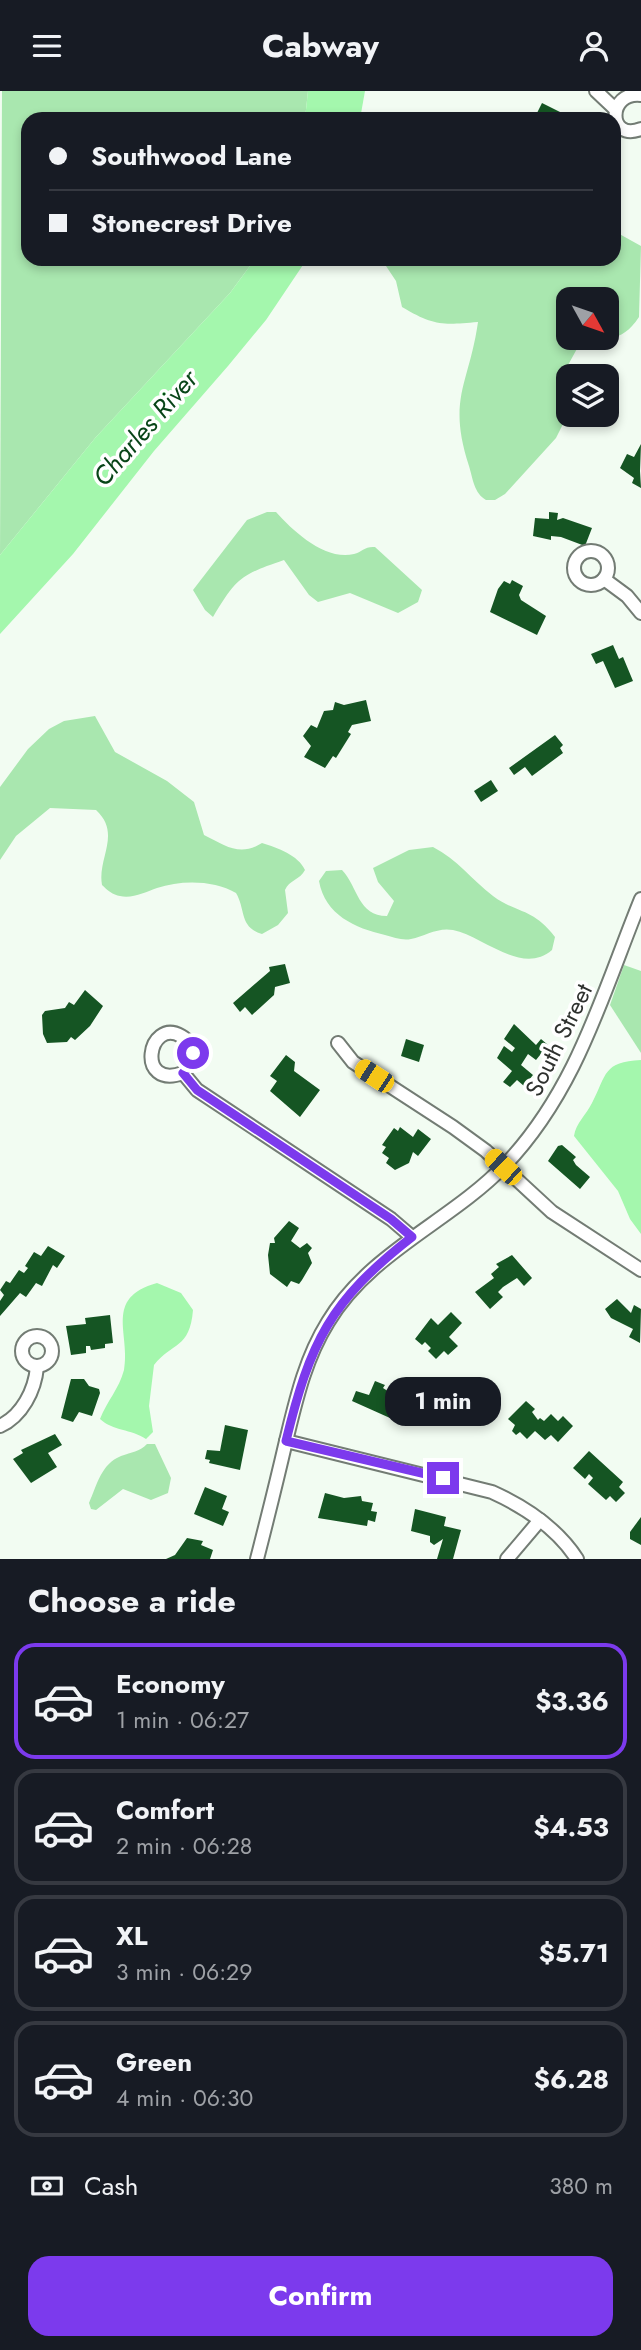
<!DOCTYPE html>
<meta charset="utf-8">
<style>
:root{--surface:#171b24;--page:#242831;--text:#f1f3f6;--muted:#9ea1a6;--line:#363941;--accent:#7c3aed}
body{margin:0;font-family:Jost,sans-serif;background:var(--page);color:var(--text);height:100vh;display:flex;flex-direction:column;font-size:26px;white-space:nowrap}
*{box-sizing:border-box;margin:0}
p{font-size:23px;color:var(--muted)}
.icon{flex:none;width:38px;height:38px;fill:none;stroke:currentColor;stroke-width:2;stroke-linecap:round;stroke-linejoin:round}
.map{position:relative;height:1468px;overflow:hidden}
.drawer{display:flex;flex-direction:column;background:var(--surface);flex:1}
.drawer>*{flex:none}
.top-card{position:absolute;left:21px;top:21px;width:600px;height:154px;border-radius:21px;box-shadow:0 4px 10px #0003;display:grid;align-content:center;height:154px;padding:0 28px;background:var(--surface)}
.needle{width:46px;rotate:130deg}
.tools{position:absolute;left:556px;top:196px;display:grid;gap:14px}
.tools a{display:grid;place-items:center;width:63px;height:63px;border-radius:14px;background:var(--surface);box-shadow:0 4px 10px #0003;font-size:35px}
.end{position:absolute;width:32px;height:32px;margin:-16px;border:9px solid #7c3aed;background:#fff;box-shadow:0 0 0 4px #fff}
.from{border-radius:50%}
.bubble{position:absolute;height:49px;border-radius:21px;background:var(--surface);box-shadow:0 4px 10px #0003;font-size:23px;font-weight:700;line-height:49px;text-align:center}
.car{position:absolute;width:21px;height:42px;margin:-21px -10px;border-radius:9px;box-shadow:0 0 5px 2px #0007;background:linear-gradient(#f5c518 24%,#345 0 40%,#f5c518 0 76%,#345 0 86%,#f5c518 0)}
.top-card b{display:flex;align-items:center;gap:24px;height:66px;font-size:26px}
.top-card b+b{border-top:2px solid var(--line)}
.top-card i{width:18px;height:18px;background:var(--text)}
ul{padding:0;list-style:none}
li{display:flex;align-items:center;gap:21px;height:116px;margin:0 14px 10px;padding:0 14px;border:4px solid var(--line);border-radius:21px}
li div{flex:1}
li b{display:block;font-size:26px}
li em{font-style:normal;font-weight:700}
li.selected{border-color:var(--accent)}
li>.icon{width:63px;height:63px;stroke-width:1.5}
h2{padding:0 28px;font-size:32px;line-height:84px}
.pay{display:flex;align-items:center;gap:18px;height:77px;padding:0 28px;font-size:26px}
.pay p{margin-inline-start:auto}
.button{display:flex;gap:14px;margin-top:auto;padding:14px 28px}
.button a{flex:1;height:80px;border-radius:21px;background:var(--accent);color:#fff;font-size:28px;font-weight:700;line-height:80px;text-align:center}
header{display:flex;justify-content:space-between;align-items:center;height:91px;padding:0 28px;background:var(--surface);font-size:32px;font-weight:700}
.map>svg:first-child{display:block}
.green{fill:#a9e7af;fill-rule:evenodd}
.water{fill:#a4f7ad}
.building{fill:#155523}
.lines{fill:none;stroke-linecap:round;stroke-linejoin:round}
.minor-casing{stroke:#737c74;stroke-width:16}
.minor{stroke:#fff;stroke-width:12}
.route{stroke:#7c3aed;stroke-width:9}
.labels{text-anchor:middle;stroke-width:7;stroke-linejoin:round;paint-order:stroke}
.street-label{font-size:24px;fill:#2e312e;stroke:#fff}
.water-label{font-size:26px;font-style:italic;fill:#084518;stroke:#fff}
</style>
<header><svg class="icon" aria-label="menu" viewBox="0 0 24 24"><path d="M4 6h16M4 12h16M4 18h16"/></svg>Cabway<svg class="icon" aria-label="person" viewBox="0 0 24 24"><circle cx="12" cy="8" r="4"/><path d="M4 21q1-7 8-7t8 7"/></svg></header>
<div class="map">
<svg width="641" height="1468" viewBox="0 0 641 1468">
<rect width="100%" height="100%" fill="#f2fcf2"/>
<!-- green -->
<g class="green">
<polygon points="2,0 308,0 305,28 28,28 28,168 255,168 230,202 96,346 0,464"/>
<path d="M614,140L641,155L639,226C620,255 605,243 579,254L567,276L563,302L564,331L556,347L505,403L495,409H486C474,402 473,388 469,375C447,307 469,294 478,231C442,234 434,235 402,216L396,190L384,172L385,168H614ZM569,208H607V247H569Z"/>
<path d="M267,421H276C293,440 325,470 354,463C362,461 365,455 375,456L422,499L418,511L398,522L350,502L318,511L309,504L284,469C241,484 237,486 213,526L205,519L193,499L247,429Z"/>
<path d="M95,625L115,661L167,690L194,711L204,744C226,755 240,766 262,752C278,757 298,764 305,779C300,789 289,789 285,799L288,822L278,834L262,843C239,836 246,819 236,802C214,789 181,789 157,797C146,801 132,808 120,805C113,804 107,799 102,794C97,767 122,743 96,719L50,717L16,745L0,769V696L28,658L49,638L64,630Z"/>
<path d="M433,756C457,768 472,789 493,805C517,823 532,816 555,846L552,859C522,885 483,845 453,839C438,836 425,845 411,848C402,850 394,846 385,844C355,837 325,824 319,790L326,780L342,779C358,796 358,825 387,825L394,810L378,791L373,777L409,759Z"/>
<polygon points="624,874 641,880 641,962 610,914"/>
<path d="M147,1353H155L171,1387L168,1402L151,1409L123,1398L96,1419L91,1418L89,1412C97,1394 101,1373 121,1365C132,1361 139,1361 147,1353Z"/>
</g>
<!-- water -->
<g class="water">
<polygon points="308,0 365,0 360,28 305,28"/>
<polygon points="255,168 307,168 266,229 228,275 154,360 73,463 0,543 0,464 96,346 230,202"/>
<path d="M641,969V1143L630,1128L618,1100L574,1045C576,1032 586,1024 592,1012C607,983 603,971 641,969Z"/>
<path d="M157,1192L181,1202L193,1219C190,1258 172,1251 154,1274L149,1315L153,1341L146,1348C131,1338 113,1340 100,1328C107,1310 119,1298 124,1279C131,1243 103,1207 157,1192Z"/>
</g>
<!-- building -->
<g class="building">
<polygon points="542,12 560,21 556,28 534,28"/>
<polygon points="641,353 640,380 641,397 632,392 634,387 620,377 627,363 634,366"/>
<polygon points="549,421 558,422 557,429 563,427 592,437 585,455 561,446 551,445 551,449 533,445 535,427 549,428"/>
<polygon points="512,489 523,495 519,504 521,509 546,525 537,544 490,521 498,498 504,490 510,493"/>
<polygon points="613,554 619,568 623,566 633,590 615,597 603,570 596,573 591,563"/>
<polygon points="366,609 371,630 352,634 348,641 351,643 336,667 333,665 325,677 304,666 311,655 303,645 311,634 317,637 324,620 333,619 335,611 344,614"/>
<polygon points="555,644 563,654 560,657 563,662 532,685 525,676 514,684 509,677"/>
<polygon points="491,689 498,700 481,711 474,700"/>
<polygon points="285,873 290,892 275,896 274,904 252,924 245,916 240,921 233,912 270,880 269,876"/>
<polygon points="85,899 103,915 90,935 75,949 71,946 67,951 47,952 43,943 42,924 45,920 65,917 69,911 74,914"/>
<polygon points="514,933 536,954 541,948 548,954 536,969 528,963 521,974 533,984 524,995 517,989 510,996 503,991 512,980 497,967 504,955 512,961 515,957 504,948"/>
<polygon points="406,948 424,954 419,971 401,965"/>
<polygon points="286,964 295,971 294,980 320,999 300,1026 270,1000 277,990 270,985"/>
<polygon points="400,1036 413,1046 418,1038 431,1048 418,1065 413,1061 409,1072 395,1079 386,1072 389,1067 382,1062 386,1056 382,1054 394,1037 398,1040"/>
<polygon points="562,1054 576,1066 573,1069 576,1074 590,1086 580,1098 548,1070 558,1055"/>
<polygon points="289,1130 299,1137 291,1150 300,1157 307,1152 312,1157 308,1162 312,1172 302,1189 299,1193 291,1190 287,1196 270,1183 268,1164 270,1152 275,1152 274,1147"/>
<polygon points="48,1155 65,1165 57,1177 53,1174 42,1195 36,1192 26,1206 20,1202 0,1225 0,1210 4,1204 0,1199 6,1190 10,1192 19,1179 24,1182 28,1177 25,1175 34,1161 41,1165"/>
<polygon points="512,1164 532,1187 524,1195 517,1187 503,1196 498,1201 503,1206 490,1218 475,1201 494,1187 491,1183 499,1176 496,1173"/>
<polygon points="617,1208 631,1222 634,1214 641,1218 640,1252 629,1246 633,1238 611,1227 605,1218"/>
<polygon points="451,1221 462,1232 449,1246 458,1255 448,1264 444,1260 436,1268 428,1260 431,1257 425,1251 422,1254 415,1248 431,1227 438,1234"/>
<polygon points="110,1224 113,1252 105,1253 105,1257 91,1259 90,1255 86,1255 86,1262 71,1264 66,1235 86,1233 85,1227"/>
<polygon points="71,1288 84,1288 89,1295 99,1298 100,1302 92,1325 79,1321 73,1331 61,1327"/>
<polygon points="375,1290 385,1294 383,1297 400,1308 408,1311 409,1306 423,1311 416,1333 401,1328 403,1322 393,1319 390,1327 352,1310 356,1300 369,1304"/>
<polygon points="526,1310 535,1318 532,1321 538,1329 540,1327 544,1330 551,1323 558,1330 563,1325 573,1335 558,1351 551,1344 545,1349 535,1340 527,1348 520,1341 516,1344 512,1340 515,1334 508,1328"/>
<polygon points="225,1334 248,1339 240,1379 209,1372 210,1369 205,1368 207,1359 220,1360"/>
<polygon points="55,1343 62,1354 48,1362 57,1376 31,1392 13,1368 23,1362 21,1359"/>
<polygon points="589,1360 623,1391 619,1396 625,1402 616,1411 610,1405 606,1409 588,1393 593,1387 589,1383 585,1388 573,1377"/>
<polygon points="205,1396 227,1405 222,1418 229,1421 223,1435 194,1423"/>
<polygon points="325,1402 344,1407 361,1405 362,1410 373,1412 371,1420 377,1421 375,1431 368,1429 367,1435 318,1427"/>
<polygon points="415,1418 446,1426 444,1435 461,1439 453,1468 437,1468 443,1448 434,1454 430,1451 430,1445 411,1440"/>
<polygon points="641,1426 641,1454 630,1448 630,1441"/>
<polygon points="187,1447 203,1450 201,1454 213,1459 210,1468 166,1468 175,1464"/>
</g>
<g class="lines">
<defs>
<g id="minor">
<polyline points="596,0 614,17"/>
<path d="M641,4C607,0 607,51 641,38"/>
<circle cx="591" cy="477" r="17"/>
<polyline points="604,488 627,505 641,522"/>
<polyline points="338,952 353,971 453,1036 486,1060 552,1121 641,1179"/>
<path d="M183,982C135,999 148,926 181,945C197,954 194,971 183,982L197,999L391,1128L412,1146"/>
<circle cx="37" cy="1260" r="15"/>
<path d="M0,1335C22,1325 35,1299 37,1276"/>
<path d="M286,1350L492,1401C525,1416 557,1437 577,1468"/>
<path d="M257,1468C267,1429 277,1389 286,1350C296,1309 305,1268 328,1231C370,1161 450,1131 505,1074C577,999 603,901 641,808"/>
<polyline points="507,1468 540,1429"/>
</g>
</defs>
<!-- minor casing -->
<use href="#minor" class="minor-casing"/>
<!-- minor -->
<use href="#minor" class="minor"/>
</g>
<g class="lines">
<!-- route -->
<path class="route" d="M193,962L190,975L183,982L197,999L391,1128L412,1146C330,1210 310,1251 286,1350L443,1387"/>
</g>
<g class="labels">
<!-- street labels -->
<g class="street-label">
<text transform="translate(559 949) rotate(-64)" y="8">South Street</text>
</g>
<!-- water labels -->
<g class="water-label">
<text transform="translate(145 337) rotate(-49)" y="9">Charles River</text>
</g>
</g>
</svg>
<div class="tools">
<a><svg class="needle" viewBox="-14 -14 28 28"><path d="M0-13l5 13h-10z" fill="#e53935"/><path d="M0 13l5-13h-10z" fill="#9ea1a6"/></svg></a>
<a><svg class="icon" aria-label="layers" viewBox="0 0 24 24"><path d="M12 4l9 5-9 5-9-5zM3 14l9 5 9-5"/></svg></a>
</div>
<i class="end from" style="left:193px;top:962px"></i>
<i class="end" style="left:443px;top:1387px"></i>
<div class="bubble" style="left:385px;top:1286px;width:116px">1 min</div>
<i class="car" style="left:374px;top:985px;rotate:303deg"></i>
<i class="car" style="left:503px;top:1076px;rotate:313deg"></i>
<div class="top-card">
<b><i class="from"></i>Southwood Lane</b>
<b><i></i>Stonecrest Drive</b>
</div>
</div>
<section class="drawer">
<h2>Choose a ride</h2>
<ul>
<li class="selected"><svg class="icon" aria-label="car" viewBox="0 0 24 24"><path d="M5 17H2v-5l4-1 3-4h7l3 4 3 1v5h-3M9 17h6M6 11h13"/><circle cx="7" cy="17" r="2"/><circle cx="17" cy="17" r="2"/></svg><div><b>Economy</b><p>1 min · 06:27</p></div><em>$3.36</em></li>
<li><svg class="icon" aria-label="car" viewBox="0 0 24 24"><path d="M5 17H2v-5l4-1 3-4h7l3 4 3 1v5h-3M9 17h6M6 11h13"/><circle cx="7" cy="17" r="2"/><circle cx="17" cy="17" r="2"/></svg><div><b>Comfort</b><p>2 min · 06:28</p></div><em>$4.53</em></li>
<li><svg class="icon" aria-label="car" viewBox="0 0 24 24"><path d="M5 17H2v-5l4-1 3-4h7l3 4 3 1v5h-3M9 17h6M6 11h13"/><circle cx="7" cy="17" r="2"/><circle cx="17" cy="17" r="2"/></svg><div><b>XL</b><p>3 min · 06:29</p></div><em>$5.71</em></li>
<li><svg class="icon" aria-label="car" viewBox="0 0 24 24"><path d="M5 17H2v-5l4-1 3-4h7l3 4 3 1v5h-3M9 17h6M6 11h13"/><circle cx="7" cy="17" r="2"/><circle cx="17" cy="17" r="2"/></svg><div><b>Green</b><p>4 min · 06:30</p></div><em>$6.28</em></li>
</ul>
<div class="pay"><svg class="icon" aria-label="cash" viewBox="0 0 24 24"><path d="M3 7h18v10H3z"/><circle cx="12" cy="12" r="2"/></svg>Cash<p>380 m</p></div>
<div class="button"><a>Confirm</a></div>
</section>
